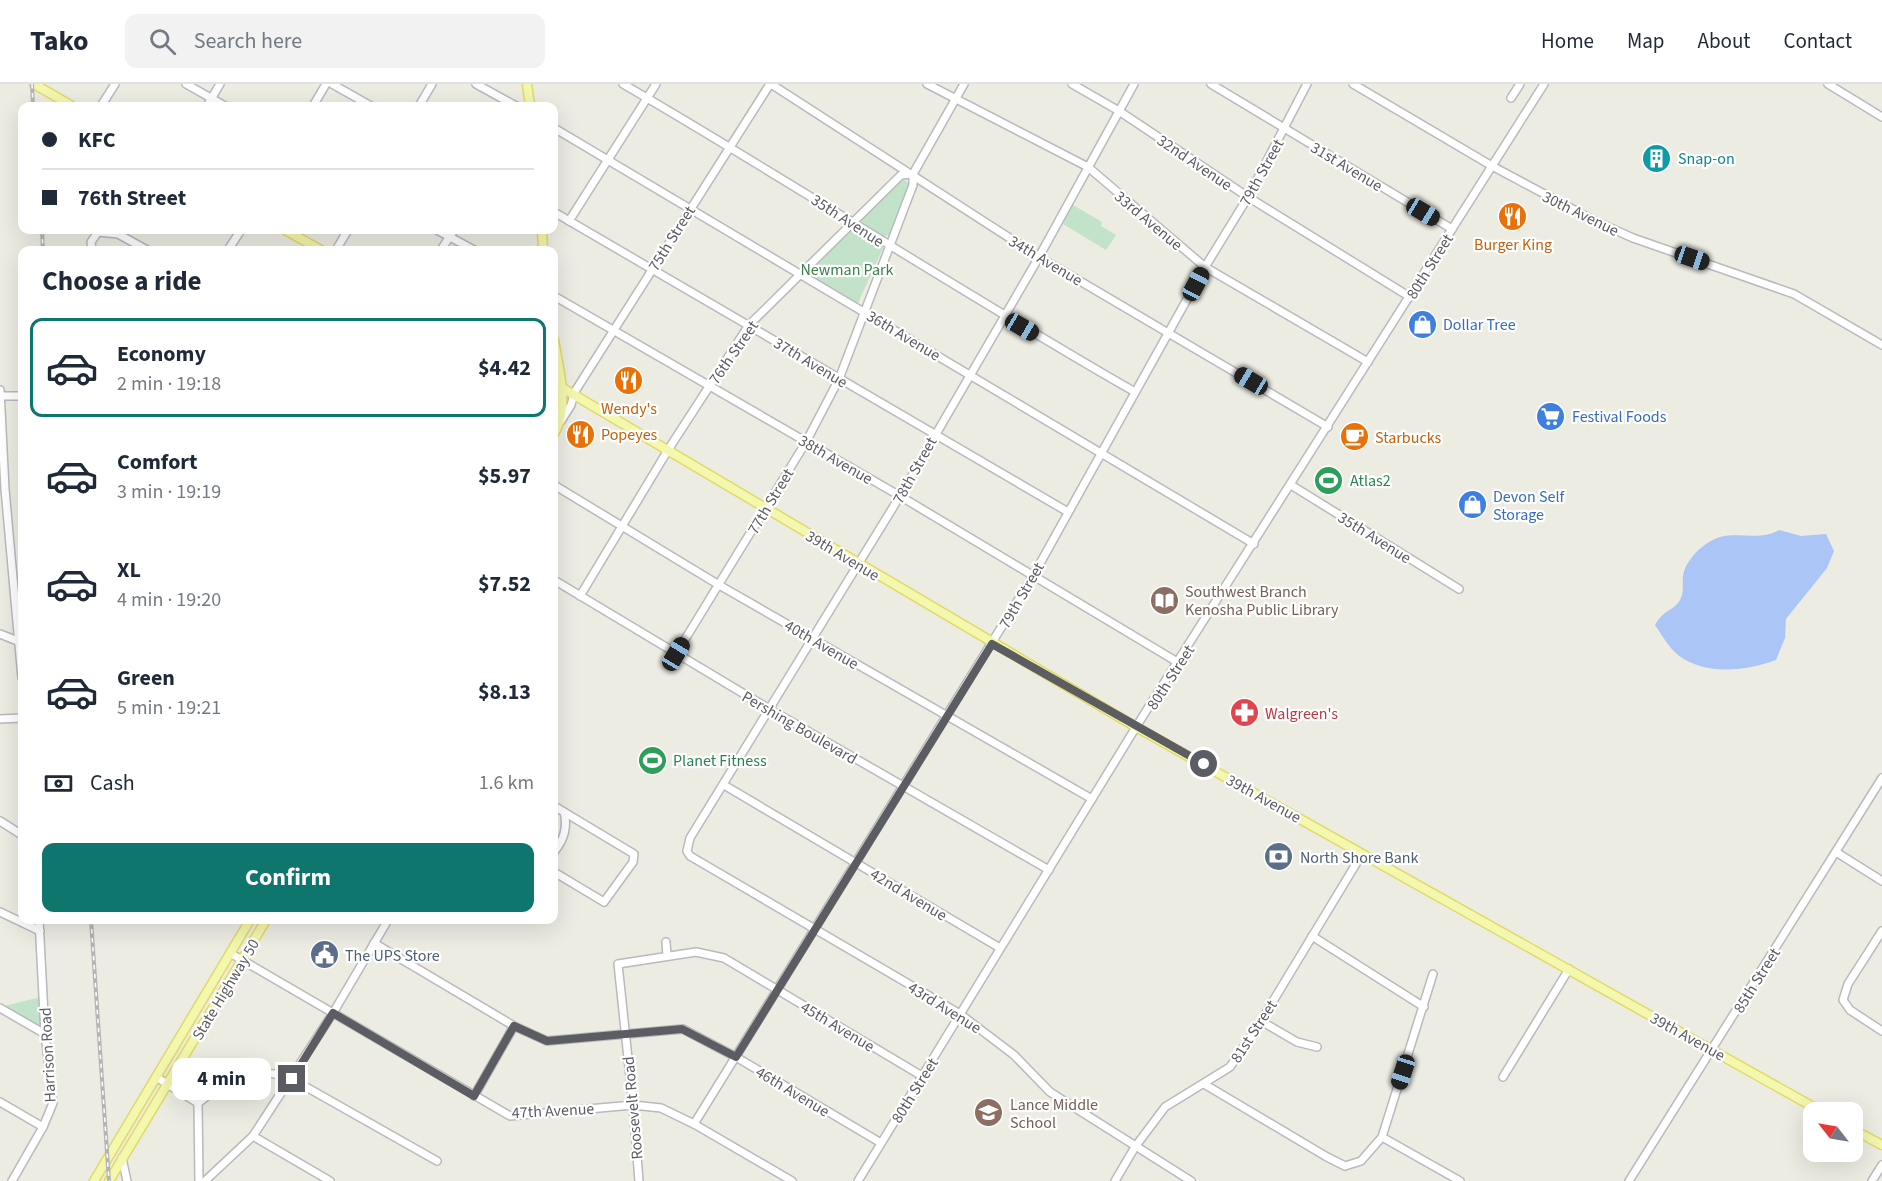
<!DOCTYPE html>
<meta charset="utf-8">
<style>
:root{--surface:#fff;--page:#f2f2f3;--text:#1f2937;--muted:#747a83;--line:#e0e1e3;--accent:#0f766e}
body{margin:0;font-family:"Source Sans 3",sans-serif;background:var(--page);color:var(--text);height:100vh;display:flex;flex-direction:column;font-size:22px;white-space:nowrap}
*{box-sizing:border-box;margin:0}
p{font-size:20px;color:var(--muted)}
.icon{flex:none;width:33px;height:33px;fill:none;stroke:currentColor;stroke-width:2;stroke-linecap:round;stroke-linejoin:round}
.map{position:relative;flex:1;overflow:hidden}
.sheet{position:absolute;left:18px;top:162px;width:540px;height:678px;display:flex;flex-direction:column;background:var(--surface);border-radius:12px;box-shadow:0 6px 24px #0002}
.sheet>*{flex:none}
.hud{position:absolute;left:18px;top:18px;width:540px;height:132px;border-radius:12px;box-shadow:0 6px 24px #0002;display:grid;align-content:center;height:132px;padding:0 24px;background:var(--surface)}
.needle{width:39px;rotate:301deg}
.fabs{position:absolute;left:1803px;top:1018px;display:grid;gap:12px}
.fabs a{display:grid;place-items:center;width:60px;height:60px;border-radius:12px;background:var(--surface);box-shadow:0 6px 24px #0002;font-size:30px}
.end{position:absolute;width:27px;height:27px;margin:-14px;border:8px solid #5c5d62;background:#fff;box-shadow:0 0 0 3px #fff}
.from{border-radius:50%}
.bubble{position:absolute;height:42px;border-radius:12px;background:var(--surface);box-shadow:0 6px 24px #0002;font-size:20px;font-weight:700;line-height:42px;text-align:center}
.car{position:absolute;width:18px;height:36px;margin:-18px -9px;border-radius:8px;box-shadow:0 0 4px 2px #0007;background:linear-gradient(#222 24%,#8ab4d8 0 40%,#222 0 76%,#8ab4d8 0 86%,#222 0)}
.hud b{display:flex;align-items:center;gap:21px;height:57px;font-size:22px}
.hud b+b{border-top:2px solid var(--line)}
.hud i{width:15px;height:15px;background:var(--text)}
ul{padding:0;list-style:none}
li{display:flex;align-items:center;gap:18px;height:99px;margin:0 12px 9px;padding:0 12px;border:3px solid transparent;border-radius:12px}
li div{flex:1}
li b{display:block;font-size:22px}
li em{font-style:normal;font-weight:700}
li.selected{border-color:var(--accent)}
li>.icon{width:54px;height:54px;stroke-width:1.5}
h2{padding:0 24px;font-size:27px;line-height:72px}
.pay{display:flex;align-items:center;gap:15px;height:66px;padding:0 24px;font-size:22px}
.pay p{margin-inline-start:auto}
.action{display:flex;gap:12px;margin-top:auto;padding:12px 24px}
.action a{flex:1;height:69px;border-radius:12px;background:var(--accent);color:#fff;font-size:24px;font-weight:700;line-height:69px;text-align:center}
header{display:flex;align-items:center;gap:36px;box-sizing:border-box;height:84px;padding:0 30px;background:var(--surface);border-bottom:2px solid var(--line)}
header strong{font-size:28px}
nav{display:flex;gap:33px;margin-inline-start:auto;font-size:21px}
.search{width:420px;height:54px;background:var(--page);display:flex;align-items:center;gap:15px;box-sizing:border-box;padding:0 21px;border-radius:12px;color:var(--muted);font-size:22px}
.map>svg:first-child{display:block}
.green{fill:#c2e2c9}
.water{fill:#aac5f6}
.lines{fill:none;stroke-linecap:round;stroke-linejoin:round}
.minor-casing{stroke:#b9b9be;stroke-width:10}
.major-casing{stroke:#e3d966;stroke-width:11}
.minor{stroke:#fff;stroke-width:7}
.major{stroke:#f4f7ae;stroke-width:8}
.rail-casing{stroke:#b3b4b4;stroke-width:4}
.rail{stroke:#fff;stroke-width:1.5;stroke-dasharray:4.5;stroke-linecap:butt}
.route{stroke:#5c5d62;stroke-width:8}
.labels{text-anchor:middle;stroke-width:4.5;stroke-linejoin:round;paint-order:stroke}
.culture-label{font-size:16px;fill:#0d838f;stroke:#fff;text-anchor:start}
.street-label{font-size:16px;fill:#5c5d62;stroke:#fff}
.food-label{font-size:16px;fill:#c56008;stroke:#fff}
.park-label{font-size:16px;fill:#3d804e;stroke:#fff}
.shop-label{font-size:16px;fill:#366cbe;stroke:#fff;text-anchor:start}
.leisure-label{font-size:16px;fill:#27864d;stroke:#fff;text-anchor:start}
.education-label{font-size:16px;fill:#785e54;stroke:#fff;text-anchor:start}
.health-label{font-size:16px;fill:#be3a42;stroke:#fff;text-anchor:start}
.service-label{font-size:16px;fill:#4e5e75;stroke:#fff;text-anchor:start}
</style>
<header>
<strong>Tako</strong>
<div class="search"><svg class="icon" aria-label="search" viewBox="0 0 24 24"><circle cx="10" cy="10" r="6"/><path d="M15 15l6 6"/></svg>Search here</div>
<nav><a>Home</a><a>Map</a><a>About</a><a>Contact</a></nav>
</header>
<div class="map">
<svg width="1882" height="1097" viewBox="0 0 1882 1097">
<rect width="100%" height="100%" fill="#edece3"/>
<!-- green -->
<g class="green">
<polygon points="901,94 909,99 889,151 881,153 862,140 862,134"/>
<polygon points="1073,121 1102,138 1101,142 1116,151 1106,166 1063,140"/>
<path d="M851,145C861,145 879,156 883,164L858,219L809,190Z"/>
<polygon points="41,913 40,943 4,922"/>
</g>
<!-- water -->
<path class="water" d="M1779,446L1801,452L1826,450L1834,467L1827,484L1786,535L1785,554L1776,576C1746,587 1706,592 1678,571C1669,564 1662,551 1655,541C1664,526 1670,528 1678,519C1685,510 1682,502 1683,492C1685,476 1705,457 1720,453C1741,448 1760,457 1779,446Z"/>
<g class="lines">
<defs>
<g id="minor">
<polyline points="186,0 225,22"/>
<polyline points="332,0 371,22"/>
<polyline points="476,0 516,22"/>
<path d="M623,0C795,100 962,209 1135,308"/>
<polyline points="771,0 1039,173 1328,343"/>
<polyline points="927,0 1088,83 1205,183 1368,278"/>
<polyline points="1072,0 1119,27 1248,113 1410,213"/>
<polyline points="1134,0 1039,173 900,412 690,754 687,767 690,772 960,930 1014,971 1050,1008 1191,1097"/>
<polyline points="1211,0 1452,145"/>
<polyline points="1353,0 1492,82 1593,136 1633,154 1794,210 1882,261"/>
<polyline points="1828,0 1882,33"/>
<polyline points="1511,14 1520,0"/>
<polyline points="101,22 115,0"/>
<polyline points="207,22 220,0"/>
<polyline points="313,22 326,0"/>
<polyline points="419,22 432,0"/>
<polyline points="554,44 1254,460"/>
<polyline points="913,90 964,0"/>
<polyline points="554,128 1068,428"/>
<polyline points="569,137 656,0"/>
<polyline points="437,146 474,166"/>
<polyline points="92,166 91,158 98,148 118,150 147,166"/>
<polyline points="228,166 241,146"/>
<polyline points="336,166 348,146"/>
<polyline points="441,166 454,146"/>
<polyline points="554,212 900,412 1179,579"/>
<polyline points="0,306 5,405 22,594"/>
<polyline points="0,312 22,312"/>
<polyline points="561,337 571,321 574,309 770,0"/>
<polyline points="554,401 719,501 1092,715"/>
<polyline points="1291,401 1459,505"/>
<polyline points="554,496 771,626 1049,786"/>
<polyline points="580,512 668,366 749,241 901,91 913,90"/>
<polyline points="0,550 20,558"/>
<polyline points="676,570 806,358 839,295 913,101 913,90"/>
<polyline points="0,635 22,634"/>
<polyline points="724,701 1000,864"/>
<polyline points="554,722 634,770 633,778 604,818 554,788"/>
<polyline points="0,737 22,751"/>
<path d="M554,768C564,756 568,743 564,728"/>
<polyline points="1836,768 1882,797"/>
<polyline points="0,828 40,847"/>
<polyline points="1882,847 1848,900 1843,916 1850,926 1882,947"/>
<polyline points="1312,852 1424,923"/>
<polyline points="666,858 667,872"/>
<polyline points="374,859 514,942 547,957 683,945 736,973 881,1059"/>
<polyline points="230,869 510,1032 633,1021 661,1024 694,1040 792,1097"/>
<polyline points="0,924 45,950"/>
<polyline points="1261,937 1297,958 1317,963"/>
<polyline points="156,993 198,1019"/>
<polyline points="1503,993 1569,885"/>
<polyline points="1204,1000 1327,1073 1345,1082 1361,1077 1382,1053 1433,890"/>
<polyline points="474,1012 514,942"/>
<polyline points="0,1018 43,1043"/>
<polyline points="694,1040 1033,492 1205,183 1248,113 1307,0"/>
<polyline points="253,1052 330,1097"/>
<polyline points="1382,1053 1460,1097"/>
<polyline points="122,1074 127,1097"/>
<polyline points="12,1097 43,1043 53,1019 45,950 39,836"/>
<path d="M199,1097L198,1019C232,993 248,979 292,995L437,1077"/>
<polyline points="205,1097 253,1052 333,929 388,836"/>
<polyline points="639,1097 633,1021 618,880 696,868 724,874 922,992"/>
<polyline points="858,1097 1136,643 1544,0"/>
<polyline points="1115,1097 1135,1063 1165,1023 1230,983 1261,937 1362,770"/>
<polyline points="1629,1097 1882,694"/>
<polyline points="1872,1097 1882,1081"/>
</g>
<g id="major">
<polyline points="34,0 72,22"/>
<polyline points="527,0 530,22"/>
<polyline points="285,146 321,166"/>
<polyline points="542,146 543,166"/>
<path d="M554,256C559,287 570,322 554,350"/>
<polyline points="554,293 554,321"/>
<polyline points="554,299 1136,643 1824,1029"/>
<polyline points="1852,1045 1882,1061"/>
<polyline points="94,1097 250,836"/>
<polyline points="109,1097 266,836"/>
</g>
</defs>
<!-- minor casing -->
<use href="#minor" class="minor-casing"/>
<!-- major casing -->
<use href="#major" class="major-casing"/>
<!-- minor -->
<use href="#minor" class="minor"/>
<!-- major -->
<use href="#major" class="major"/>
<defs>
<g id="rail">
<polyline points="32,0 33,22"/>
<polyline points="42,146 43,166"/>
<polyline points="91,836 109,1097"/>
</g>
</defs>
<!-- rail casing -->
<use href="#rail" class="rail-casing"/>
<!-- rail -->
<use href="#rail" class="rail"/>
</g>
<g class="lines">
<!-- route -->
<polyline class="route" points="292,995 333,929 474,1012 514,942 547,957 682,945 736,973 992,560 1204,680"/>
</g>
<!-- icons -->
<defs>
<symbol id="building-disc" viewBox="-11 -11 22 22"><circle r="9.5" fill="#0f9aa8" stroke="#fff"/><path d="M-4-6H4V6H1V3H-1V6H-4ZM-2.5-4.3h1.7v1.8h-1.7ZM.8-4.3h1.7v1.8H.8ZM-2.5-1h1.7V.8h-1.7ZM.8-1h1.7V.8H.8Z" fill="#fff"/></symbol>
<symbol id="restaurant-disc" viewBox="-11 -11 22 22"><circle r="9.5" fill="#e8710a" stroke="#fff"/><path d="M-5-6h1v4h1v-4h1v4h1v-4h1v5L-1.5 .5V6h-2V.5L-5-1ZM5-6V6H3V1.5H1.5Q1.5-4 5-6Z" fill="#fff"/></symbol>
<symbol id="shop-disc" viewBox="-11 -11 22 22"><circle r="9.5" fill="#3f7fe0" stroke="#fff"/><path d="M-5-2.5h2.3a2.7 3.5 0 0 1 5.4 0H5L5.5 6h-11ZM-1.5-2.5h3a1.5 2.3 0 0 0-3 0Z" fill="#fff"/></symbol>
<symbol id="supermarket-disc" viewBox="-11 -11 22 22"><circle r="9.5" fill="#3f7fe0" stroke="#fff"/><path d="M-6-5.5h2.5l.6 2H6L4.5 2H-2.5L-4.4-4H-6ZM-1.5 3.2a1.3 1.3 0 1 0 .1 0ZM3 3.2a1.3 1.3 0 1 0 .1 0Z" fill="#fff"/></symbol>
<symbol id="cafe-disc" viewBox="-11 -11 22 22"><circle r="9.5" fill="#e8710a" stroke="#fff"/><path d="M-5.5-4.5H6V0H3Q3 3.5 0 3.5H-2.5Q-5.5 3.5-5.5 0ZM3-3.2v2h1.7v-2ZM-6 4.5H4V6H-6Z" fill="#fff"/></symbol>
<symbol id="stadium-disc" viewBox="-11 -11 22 22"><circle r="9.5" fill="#2e9e5b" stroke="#fff"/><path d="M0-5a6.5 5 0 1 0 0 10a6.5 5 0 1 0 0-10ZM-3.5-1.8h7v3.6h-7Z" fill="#fff"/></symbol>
<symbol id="library-disc" viewBox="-11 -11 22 22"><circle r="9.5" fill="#8d6e63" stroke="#fff"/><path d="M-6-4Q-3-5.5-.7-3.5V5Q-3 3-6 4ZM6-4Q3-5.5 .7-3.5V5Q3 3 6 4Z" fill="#fff"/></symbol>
<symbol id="pharmacy-disc" viewBox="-11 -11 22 22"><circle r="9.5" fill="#e0444e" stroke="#fff"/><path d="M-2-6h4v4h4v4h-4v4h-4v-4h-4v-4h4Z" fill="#fff"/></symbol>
<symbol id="bank-disc" viewBox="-11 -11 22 22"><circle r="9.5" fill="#5c6f8a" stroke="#fff"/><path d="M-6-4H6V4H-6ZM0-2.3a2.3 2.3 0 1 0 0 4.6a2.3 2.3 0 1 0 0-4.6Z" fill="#fff"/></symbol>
<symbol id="civic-disc" viewBox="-11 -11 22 22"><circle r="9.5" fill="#5c6f8a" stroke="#fff"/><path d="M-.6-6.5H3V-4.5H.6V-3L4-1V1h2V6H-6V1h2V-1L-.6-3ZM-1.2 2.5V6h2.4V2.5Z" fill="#fff"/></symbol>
<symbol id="school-disc" viewBox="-11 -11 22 22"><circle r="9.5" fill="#8d6e63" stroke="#fff"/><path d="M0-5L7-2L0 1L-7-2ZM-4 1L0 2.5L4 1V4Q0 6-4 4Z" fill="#fff"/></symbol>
</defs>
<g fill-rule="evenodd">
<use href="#building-disc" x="1640" y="58" width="33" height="33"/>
<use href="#restaurant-disc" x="1496" y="116" width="33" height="33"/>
<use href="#shop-disc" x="1406" y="224" width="33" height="33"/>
<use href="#restaurant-disc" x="612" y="280" width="33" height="33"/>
<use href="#supermarket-disc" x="1534" y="316" width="33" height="33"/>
<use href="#restaurant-disc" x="564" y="334" width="33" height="33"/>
<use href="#cafe-disc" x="1338" y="336" width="33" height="33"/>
<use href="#stadium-disc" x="1312" y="380" width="33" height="33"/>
<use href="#shop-disc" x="1456" y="404" width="33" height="33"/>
<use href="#library-disc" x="1148" y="500" width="33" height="33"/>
<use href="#pharmacy-disc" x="1228" y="612" width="33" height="33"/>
<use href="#stadium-disc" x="636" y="660" width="33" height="33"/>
<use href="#bank-disc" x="1262" y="756" width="33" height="33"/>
<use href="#civic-disc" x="308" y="854" width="33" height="33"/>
<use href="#school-disc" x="972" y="1012" width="33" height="33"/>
</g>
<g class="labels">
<!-- culture labels -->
<g class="culture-label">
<text x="1678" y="80">Snap-on</text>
</g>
<!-- street labels -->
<g class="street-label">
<text transform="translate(1195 78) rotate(34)" y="6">32nd Avenue</text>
<text transform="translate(1347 82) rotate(31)" y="6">31st Avenue</text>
<text transform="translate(1261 88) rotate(-61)" y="6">79th Street</text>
<text transform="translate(1581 129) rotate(26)" y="6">30th Avenue</text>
<text transform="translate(848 136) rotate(33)" y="6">35th Avenue</text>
<text transform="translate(1149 136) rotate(40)" y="6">33rd Avenue</text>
<text transform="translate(671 154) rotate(-58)" y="6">75th Street</text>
<text transform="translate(1046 176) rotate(31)" y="6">34th Avenue</text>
<text transform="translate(1429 182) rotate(-58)" y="6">80th Street</text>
<text transform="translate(904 251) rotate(31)" y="6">36th Avenue</text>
<text transform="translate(733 268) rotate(-55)" y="6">76th Street</text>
<text transform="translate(811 278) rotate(31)" y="6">37th Avenue</text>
<text transform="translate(836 375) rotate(30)" y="6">38th Avenue</text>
<text transform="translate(914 386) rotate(-61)" y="6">78th Street</text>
<text transform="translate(770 417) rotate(-59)" y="6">77th Street</text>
<text transform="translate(1375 453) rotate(32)" y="6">35th Avenue</text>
<text transform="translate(843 471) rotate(31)" y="6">39th Avenue</text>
<text transform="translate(1021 511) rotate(-60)" y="6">79th Street</text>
<text transform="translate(822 560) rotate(30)" y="6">40th Avenue</text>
<text transform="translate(1170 593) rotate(-57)" y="6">80th Street</text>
<text transform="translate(800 643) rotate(30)" y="6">Pershing Boulevard</text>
<text transform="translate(1264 714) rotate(29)" y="6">39th Avenue</text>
<text transform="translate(909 810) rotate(31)" y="6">42nd Avenue</text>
<text transform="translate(1756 896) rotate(-58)" y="6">85th Street</text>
<text transform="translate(225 905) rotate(-59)" y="6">State Highway 50</text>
<text transform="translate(945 923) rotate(32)" y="6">43rd Avenue</text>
<text transform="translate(838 942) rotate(31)" y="6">45th Avenue</text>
<text transform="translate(1253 947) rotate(-57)" y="6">81st Street</text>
<text transform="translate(1688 952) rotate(29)" y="6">39th Avenue</text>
<text transform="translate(47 971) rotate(-93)" y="6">Harrison Road</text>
<text transform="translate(914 1006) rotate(-58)" y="6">80th Street</text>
<text transform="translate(793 1007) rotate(31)" y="6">46th Avenue</text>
<text transform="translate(632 1024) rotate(-95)" y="6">Roosevelt Road</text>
<text transform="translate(553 1026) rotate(-3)" y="6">47th Avenue</text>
</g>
<!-- food labels -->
<g class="food-label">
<text x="1513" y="166">Burger King</text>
<text x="629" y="330">Wendy's</text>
<text x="601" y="356" text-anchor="start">Popeyes</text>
<text x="1375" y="359" text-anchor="start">Starbucks</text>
</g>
<!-- park labels -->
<g class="park-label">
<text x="847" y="191">Newman Park</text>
</g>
<!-- shop labels -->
<g class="shop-label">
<text x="1443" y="246">Dollar Tree</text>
<text x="1572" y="338">Festival Foods</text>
<text x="1493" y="418">Devon Self<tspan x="1493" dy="18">Storage</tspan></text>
</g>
<!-- leisure labels -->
<g class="leisure-label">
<text x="1350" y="402">Atlas2</text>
<text x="673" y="682">Planet Fitness</text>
</g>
<!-- education labels -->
<g class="education-label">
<text x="1185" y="513">Southwest Branch<tspan x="1185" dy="18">Kenosha Public Library</tspan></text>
<text x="1010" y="1026">Lance Middle<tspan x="1010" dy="18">School</tspan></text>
</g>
<!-- health labels -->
<g class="health-label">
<text x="1265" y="635">Walgreen's</text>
</g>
<!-- service labels -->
<g class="service-label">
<text x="1300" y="779">North Shore Bank</text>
<text x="345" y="877">The UPS Store</text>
</g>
</g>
</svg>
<div class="fabs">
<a><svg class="needle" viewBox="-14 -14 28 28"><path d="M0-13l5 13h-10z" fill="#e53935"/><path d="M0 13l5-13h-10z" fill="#747a83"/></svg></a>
</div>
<i class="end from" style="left:1204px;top:680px"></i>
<i class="end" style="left:292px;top:995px"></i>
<div class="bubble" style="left:172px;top:974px;width:99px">4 min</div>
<i class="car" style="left:1423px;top:128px;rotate:121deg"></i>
<i class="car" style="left:1692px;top:174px;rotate:109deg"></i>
<i class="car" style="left:1196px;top:200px;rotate:28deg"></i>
<i class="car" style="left:1022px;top:243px;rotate:120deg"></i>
<i class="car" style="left:1251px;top:297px;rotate:301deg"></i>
<i class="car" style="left:676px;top:570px;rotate:31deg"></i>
<i class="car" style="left:1403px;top:988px;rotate:198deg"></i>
<div class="hud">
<b><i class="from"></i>KFC</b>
<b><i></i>76th Street</b>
</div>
<section class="sheet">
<h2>Choose a ride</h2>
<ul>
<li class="selected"><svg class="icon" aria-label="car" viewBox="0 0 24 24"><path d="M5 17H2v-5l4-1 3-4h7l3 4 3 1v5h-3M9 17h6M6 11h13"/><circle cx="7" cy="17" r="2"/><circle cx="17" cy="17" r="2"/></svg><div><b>Economy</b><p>2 min · 19:18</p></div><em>$4.42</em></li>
<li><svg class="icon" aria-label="car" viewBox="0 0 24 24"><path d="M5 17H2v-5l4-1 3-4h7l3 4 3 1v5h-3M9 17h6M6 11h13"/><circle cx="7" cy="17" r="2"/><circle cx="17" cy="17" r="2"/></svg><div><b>Comfort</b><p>3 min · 19:19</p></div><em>$5.97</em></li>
<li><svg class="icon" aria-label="car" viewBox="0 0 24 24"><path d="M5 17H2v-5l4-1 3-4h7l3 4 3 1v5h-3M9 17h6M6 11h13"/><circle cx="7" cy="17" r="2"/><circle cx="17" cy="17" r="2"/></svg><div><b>XL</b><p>4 min · 19:20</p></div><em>$7.52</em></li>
<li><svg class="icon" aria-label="car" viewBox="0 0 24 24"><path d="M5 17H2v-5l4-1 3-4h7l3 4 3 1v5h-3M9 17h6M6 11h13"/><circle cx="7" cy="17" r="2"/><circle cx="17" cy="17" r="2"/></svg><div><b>Green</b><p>5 min · 19:21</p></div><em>$8.13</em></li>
</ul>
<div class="pay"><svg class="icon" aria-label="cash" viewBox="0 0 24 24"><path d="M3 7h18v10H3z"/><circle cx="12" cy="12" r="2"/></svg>Cash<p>1.6 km</p></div>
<div class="action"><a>Confirm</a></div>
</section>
</div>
